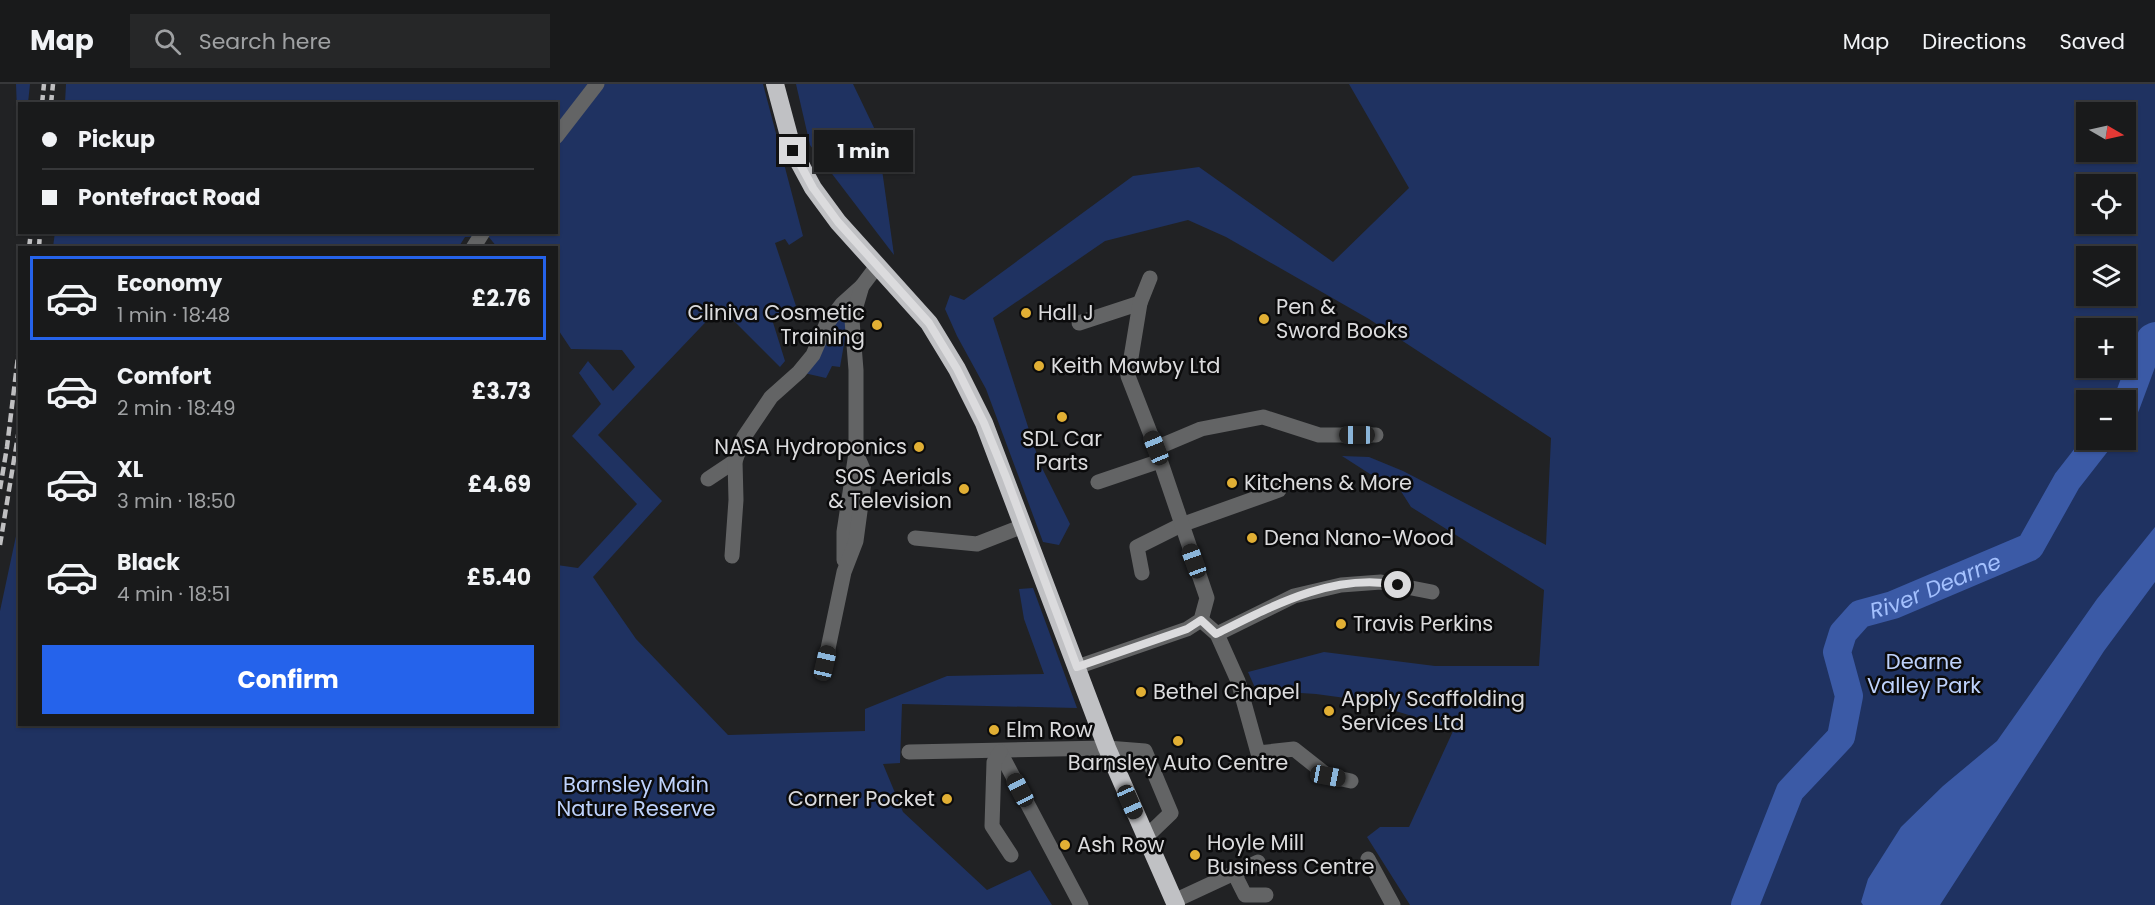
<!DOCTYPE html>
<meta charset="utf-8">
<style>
:root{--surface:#191a1b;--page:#262728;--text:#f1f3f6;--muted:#9fa1a3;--line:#37383a;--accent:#2563eb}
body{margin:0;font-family:Poppins,sans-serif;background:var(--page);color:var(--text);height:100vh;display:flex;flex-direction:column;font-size:22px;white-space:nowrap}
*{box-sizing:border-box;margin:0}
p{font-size:20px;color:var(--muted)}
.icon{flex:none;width:33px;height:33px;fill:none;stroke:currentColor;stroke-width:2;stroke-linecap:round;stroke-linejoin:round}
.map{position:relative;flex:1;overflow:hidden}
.details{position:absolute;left:18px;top:162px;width:540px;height:480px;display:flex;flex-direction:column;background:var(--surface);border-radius:0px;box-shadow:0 2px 4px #0004,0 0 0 2px var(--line)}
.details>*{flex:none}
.guide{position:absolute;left:18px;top:18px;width:540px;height:132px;border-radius:0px;box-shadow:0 2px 4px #0004,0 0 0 2px var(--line);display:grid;align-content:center;height:132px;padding:0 24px;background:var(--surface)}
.needle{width:39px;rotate:99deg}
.buttons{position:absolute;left:2076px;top:18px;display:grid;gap:12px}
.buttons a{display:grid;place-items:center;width:60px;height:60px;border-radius:0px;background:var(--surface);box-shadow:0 2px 4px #0004,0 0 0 2px var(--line);font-size:30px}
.end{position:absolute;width:27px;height:27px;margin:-14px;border:8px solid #dbdbdd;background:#111;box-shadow:0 0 0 3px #111}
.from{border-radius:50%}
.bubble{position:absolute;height:42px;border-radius:0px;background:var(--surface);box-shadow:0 2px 4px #0004,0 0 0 2px var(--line);font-size:20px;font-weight:700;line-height:42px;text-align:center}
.car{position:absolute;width:18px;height:36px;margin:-18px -9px;border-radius:8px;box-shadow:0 0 4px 2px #0007;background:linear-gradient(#222 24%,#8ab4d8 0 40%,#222 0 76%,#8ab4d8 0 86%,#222 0)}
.guide b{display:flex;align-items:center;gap:21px;height:57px;font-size:22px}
.guide b+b{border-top:2px solid var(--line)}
.guide i{width:15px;height:15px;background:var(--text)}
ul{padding:10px 0 0;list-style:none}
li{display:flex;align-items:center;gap:18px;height:84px;margin:0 12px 9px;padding:0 12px;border:3px solid transparent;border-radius:0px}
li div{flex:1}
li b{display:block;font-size:22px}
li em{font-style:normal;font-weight:700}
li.active{border-color:var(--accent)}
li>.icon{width:54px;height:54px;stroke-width:1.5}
.action{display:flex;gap:12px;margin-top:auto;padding:12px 24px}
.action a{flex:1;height:69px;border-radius:0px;background:var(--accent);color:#fff;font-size:24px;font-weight:700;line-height:69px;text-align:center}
header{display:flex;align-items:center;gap:36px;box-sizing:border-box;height:84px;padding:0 30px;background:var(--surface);border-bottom:2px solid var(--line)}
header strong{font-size:28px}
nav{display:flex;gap:33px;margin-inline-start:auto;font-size:21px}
.search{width:420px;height:54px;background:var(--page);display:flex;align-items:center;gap:15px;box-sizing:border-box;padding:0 21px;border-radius:0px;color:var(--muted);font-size:22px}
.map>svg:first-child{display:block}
.green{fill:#1f3261;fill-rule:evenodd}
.water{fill:#3b5aa6}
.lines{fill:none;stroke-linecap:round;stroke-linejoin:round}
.river{stroke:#3b5aa6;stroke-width:28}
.minor{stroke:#636465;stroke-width:15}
.highway{stroke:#c0c1c4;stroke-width:18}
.rail{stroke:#bfbfc1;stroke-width:4.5;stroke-dasharray:9 4.5;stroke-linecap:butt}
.route{stroke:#dbdbdd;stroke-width:8}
.poi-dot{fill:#e1af34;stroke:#0b0b0c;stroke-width:2}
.labels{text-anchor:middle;stroke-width:5;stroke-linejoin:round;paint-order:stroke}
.poi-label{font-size:21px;fill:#dbdbdd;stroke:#0b0b0c;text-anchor:start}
.park-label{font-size:21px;fill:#bed2fc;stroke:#0b0b0c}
.water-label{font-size:22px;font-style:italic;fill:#a3c0fe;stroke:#0b0b0c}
</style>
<header>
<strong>Map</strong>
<div class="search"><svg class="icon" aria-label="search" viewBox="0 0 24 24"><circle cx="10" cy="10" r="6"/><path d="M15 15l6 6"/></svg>Search here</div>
<nav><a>Map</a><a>Directions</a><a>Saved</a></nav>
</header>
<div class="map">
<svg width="2155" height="821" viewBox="0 0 2155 821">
<rect width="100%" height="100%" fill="#212224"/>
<!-- green -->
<g class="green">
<polygon points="16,0 30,0 28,19 20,20 19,79"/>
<polygon points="66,0 763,0 803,152 789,161 785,155 775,159 796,222 771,232 785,277 780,283 720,223 598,351 662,417 593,493 636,555 728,651 865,647 865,625 947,592 1044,590 1024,535 1019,505 1033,504 1077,624 902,620 900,679 883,680 903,728 987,806 1030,786 1052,821 0,821 0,527 19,438 20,640 556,640 557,481 578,484 637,420 572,352 601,320 579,289 588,277 613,307 635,283 622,266 571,265 557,244 556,164 497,163 488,152 465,153 458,164 53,163 55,148 556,148 556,20 65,19"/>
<polygon points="796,0 853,0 877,50 894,171 810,61"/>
<path d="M1349,0H2155V821H1410L1367,753L1380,743H1409L1454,645L1360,616L1316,610L1256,606L1248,588L1324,568L1435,582H1539L1544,506L1411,423L1397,401L1370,390L1342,372L1369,373L1403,387L1546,461L1551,354L1369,235L1226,153L1188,136L1105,157L993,234L1040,380L1070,440L1059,461L1043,458L986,305L957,252L945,225L950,211L964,216L1133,92L1199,83L1333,178L1409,104ZM2086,28H2126V68H2086ZM2086,100H2126V140H2086ZM2086,172H2126V212H2086ZM2086,244H2126V284H2086ZM2086,316H2126V356H2086Z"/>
<polygon points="845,221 850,226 840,283 832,282 826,294 804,289"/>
</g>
<!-- water -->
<polygon class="water" points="2155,443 2155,498 2104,567 1940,821 1863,821 1861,818 1868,795 1901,743 1943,702 1997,657 2097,515"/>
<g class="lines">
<!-- river -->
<g class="river">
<polyline points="2126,321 2151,254 2155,252"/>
<path id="s1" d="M1745,821L1790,707L1841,653L1849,612L1837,568L1843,549L1860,530L1893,521L2030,463L2067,397L2099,356"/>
</g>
<!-- minor -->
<g class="minor">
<polyline points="556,53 597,0"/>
<polyline points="473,164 483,148"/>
<polyline points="1079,239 1140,219"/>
<polyline points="1156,364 1201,345 1263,333 1319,351 1376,351"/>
<polyline points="708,395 735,377 744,353 771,313 799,288 813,271 826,241 842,220 862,202"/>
<polyline points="1098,398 1160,377"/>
<polyline points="915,454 977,460 1023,442"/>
<polyline points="732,472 736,416 735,377"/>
<polyline points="844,476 844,448 856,369"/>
<polyline points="1142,489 1137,463 1181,441 1279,406"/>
<polyline points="1201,536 1217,550 1238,597 1258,669 1294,665 1328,692 1351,697"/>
<polyline points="1217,550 1294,512 1341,501 1381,498 1432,508"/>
<polyline points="825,579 844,488 856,457 865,390 856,369 856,286 852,236 862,202 877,182"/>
<polyline points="1077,583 1187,545 1201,536 1207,514 1156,364 1128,292 1140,219 1150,194"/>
<polyline points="909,668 1107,664 1145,667 1171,729 1146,753"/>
<polyline points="1000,668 1081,821"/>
<polyline points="1000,668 994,678 992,742 1011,771"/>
<polyline points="1368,775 1393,821"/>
<polyline points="1234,789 1245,811 1266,811"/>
<polyline points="1174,817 1258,778"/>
</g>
<!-- highway -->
<polyline class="highway" points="775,0 793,67 813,104 838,138 929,239 957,285 984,339 1107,664 1176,821"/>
<!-- rail -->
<g class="rail">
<polyline points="42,20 44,0"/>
<polyline points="51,20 53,0"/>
<polyline points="29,164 31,148"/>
<polyline points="39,164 40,148"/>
<polyline points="0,405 7,363 20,256"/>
<polyline points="0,461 20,339"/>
</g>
</g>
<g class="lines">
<!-- route -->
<path class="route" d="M793,67L813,104L838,138L929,239L957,285L984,339L1006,393L1077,583L1187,545L1201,536L1216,550C1272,522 1334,488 1398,501"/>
</g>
<!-- markers -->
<g class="poi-dot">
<circle cx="1026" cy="229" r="6"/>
<circle cx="1264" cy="235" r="6"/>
<circle cx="877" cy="241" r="6"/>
<circle cx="1039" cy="282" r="6"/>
<circle cx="1062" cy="333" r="6"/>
<circle cx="919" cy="363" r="6"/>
<circle cx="1232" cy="399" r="6"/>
<circle cx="964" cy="405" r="6"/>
<circle cx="1252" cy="454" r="6"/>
<circle cx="1341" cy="540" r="6"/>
<circle cx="1141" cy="608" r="6"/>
<circle cx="1329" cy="627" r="6"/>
<circle cx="994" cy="646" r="6"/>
<circle cx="1178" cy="657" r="6"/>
<circle cx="947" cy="715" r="6"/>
<circle cx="1065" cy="761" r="6"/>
<circle cx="1195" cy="771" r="6"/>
</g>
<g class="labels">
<!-- poi labels -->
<g class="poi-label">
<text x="1276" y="230">Pen &amp;<tspan x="1276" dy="24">Sword Books</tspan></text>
<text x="865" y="236" text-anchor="end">Cliniva Cosmetic<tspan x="865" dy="24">Training</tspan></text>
<text x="1038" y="236">Hall J</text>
<text x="1051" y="289">Keith Mawby Ltd</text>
<text x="1062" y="362" text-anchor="middle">SDL Car<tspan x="1062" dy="24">Parts</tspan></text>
<text x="907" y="370" text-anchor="end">NASA Hydroponics</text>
<text x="952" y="400" text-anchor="end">SOS Aerials<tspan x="952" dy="24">&amp; Television</tspan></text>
<text x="1244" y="406">Kitchens &amp; More</text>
<text x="1264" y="461">Dena Nano-Wood</text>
<text x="1353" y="547">Travis Perkins</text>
<text x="1153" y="615">Bethel Chapel</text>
<text x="1341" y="622">Apply Scaffolding<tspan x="1341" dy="24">Services Ltd</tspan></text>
<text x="1006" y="653">Elm Row</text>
<text x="1178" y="686" text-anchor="middle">Barnsley Auto Centre</text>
<text x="935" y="722" text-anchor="end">Corner Pocket</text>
<text x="1207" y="766">Hoyle Mill<tspan x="1207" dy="24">Business Centre</tspan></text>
<text x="1077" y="768">Ash Row</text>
</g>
<!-- park labels -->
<g class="park-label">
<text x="1924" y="585">Dearne<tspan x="1924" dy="24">Valley Park</tspan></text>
<text x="636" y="708">Barnsley Main<tspan x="636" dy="24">Nature Reserve</tspan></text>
</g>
<!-- water labels -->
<g class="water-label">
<text dy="8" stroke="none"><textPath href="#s1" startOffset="410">River Dearne</textPath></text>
</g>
</g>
</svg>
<div class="buttons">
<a><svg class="needle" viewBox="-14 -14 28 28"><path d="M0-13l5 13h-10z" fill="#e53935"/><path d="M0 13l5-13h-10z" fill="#9fa1a3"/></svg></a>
<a><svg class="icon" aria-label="locate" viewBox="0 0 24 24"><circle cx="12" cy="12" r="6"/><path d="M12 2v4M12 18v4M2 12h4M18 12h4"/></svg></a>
<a><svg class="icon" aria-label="layers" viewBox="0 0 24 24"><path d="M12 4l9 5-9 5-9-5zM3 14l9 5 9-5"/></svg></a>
<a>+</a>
<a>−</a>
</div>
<i class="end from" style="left:1398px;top:501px"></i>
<i class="end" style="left:793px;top:67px"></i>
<div class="bubble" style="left:814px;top:46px;width:99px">1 min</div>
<i class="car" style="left:1357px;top:351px;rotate:270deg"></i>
<i class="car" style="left:1156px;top:364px;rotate:338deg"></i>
<i class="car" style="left:1194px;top:477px;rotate:340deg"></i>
<i class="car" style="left:825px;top:579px;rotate:13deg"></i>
<i class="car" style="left:1328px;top:692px;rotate:101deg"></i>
<i class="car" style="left:1020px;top:706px;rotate:332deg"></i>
<i class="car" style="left:1130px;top:718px;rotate:156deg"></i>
<div class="guide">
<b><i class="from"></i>Pickup</b>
<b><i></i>Pontefract Road</b>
</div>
<section class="details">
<ul>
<li class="active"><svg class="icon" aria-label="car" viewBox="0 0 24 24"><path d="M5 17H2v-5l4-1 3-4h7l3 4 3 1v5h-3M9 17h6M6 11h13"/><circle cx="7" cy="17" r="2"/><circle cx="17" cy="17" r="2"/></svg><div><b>Economy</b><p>1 min · 18:48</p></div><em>£2.76</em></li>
<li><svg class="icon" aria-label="car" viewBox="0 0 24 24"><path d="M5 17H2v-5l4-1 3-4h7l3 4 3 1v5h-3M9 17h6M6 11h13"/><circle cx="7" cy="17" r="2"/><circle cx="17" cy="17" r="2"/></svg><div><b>Comfort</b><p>2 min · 18:49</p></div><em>£3.73</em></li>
<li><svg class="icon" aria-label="car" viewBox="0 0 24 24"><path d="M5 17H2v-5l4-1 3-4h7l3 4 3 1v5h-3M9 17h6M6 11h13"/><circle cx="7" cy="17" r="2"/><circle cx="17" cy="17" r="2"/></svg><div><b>XL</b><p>3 min · 18:50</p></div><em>£4.69</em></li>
<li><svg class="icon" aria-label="car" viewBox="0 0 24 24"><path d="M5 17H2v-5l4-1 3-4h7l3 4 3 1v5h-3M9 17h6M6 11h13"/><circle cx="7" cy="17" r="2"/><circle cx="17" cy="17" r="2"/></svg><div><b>Black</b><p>4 min · 18:51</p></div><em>£5.40</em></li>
</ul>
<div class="action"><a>Confirm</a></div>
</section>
</div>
